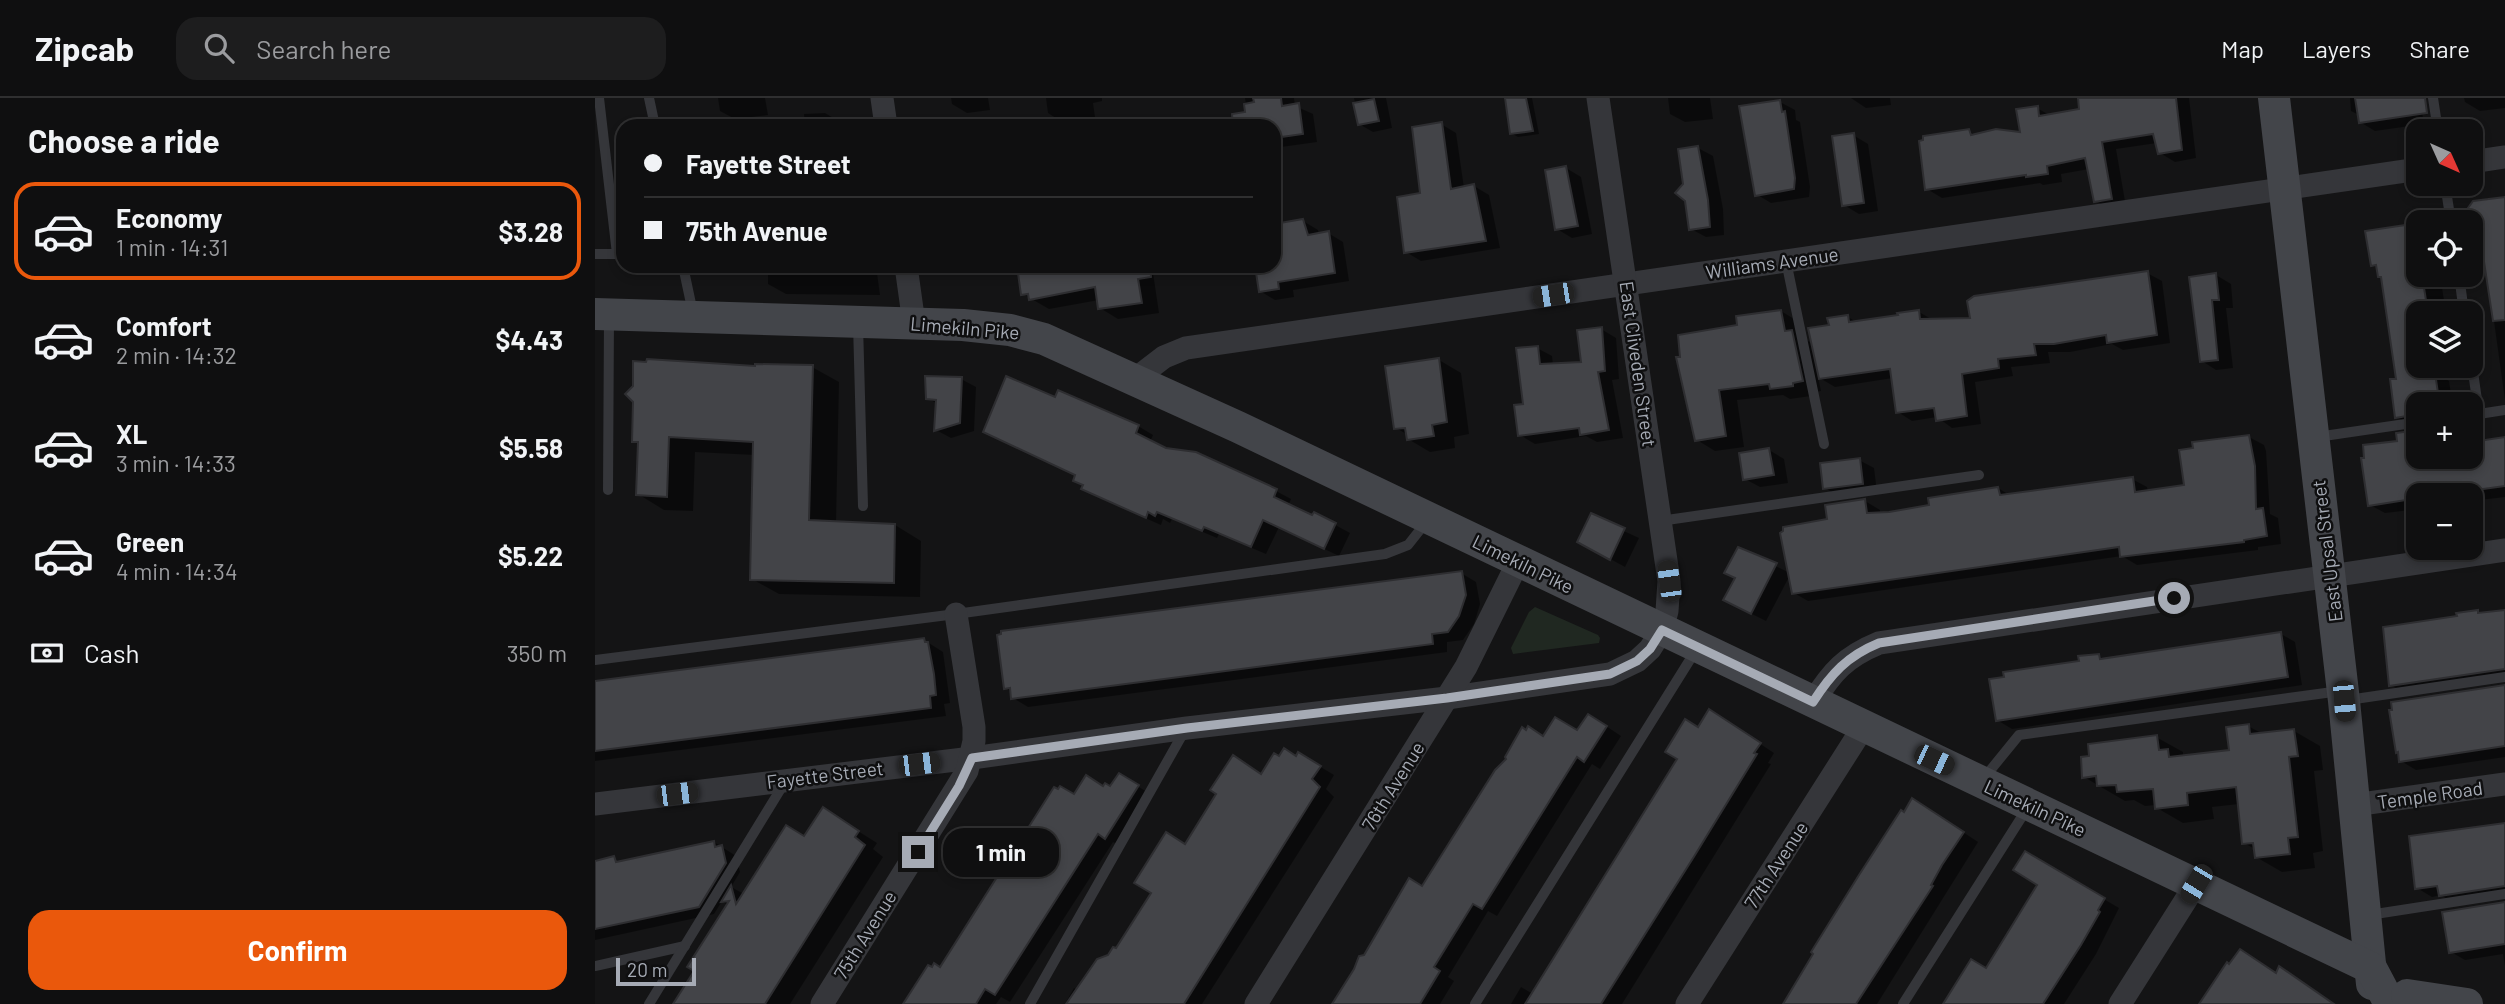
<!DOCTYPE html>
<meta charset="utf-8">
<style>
:root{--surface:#0f0f10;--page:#1d1d1e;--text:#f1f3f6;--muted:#9b9c9f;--line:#2f2f30;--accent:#ea580c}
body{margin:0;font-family:Barlow,sans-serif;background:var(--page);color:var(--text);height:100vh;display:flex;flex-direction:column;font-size:26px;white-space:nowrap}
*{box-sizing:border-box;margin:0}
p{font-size:23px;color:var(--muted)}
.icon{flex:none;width:38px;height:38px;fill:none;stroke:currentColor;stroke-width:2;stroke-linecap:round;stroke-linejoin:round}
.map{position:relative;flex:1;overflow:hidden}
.sheet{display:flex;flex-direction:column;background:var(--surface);width:595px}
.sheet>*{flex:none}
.top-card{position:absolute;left:21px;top:21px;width:665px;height:154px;border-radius:21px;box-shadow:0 4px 10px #0003,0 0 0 2px var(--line);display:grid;align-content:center;height:154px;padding:0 28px;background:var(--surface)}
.needle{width:46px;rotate:135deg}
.tools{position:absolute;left:1811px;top:21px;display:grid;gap:14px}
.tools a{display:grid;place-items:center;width:77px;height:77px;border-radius:14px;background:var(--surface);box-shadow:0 4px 10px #0003,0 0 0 2px var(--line);font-size:35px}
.scale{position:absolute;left:21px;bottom:18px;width:80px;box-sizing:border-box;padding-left:7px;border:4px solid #a6abb5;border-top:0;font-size:19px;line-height:24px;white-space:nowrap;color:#a6abb5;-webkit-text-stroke:5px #0f0f10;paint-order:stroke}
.end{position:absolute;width:32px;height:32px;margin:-16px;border:9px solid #a6abb5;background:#111;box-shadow:0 0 0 4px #111}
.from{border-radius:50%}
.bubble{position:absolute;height:49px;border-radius:21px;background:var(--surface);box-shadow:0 4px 10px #0003,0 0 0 2px var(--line);font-size:23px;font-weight:700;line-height:49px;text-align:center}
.car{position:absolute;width:21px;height:42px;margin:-21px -10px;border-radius:9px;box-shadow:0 0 5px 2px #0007;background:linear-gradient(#222 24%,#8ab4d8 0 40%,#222 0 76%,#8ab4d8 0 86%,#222 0)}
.top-card b{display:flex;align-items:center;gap:24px;height:66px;font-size:26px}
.top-card b+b{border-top:2px solid var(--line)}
.top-card i{width:18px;height:18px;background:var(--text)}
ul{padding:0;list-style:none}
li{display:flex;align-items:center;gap:21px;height:98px;margin:0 14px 10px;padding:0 14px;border:4px solid transparent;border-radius:21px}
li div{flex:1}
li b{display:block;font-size:26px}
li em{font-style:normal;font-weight:700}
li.on{border-color:var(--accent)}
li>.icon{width:63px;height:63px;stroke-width:1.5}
h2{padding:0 28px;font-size:32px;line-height:84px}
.pay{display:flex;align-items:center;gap:18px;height:77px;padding:0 28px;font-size:26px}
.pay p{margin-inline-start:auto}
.action{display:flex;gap:14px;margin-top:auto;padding:14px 28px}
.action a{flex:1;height:80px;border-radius:21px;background:var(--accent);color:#fff;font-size:28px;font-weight:700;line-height:80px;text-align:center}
header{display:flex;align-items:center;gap:42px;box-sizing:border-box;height:98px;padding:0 35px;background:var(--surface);border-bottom:2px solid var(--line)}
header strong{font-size:33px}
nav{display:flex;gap:38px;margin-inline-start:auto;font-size:24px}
.search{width:490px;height:63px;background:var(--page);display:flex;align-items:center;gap:18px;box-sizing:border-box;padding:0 24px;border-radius:21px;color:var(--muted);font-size:26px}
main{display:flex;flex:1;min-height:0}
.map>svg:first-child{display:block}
.green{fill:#202821}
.shadow{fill:#0007}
.building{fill:#434448;stroke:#2e2e31;stroke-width:2}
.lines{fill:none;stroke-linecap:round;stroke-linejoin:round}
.lane{stroke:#35363a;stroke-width:10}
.street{stroke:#35363a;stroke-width:23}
.secondary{stroke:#43454a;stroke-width:32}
.route{stroke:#a6abb5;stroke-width:9}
.labels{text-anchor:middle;stroke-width:5;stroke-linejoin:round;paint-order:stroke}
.street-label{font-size:19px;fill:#a6abb5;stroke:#0f0f10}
</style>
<header>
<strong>Zipcab</strong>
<div class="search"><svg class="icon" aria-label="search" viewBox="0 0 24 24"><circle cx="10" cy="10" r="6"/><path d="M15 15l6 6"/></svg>Search here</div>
<nav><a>Map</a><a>Layers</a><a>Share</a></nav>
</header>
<main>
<section class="sheet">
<h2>Choose a ride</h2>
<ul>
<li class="on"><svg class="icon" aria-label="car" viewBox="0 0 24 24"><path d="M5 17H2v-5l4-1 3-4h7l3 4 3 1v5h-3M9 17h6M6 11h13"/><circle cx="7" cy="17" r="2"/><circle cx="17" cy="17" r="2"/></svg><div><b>Economy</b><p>1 min · 14:31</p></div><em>$3.28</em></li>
<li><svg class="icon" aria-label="car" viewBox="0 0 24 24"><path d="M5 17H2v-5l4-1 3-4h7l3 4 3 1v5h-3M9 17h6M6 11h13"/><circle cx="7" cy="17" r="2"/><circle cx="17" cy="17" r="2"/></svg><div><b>Comfort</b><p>2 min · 14:32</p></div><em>$4.43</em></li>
<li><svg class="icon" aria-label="car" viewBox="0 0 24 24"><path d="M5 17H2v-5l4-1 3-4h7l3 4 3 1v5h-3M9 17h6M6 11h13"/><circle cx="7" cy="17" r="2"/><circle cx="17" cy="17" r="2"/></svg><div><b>XL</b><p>3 min · 14:33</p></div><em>$5.58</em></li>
<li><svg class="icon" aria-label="car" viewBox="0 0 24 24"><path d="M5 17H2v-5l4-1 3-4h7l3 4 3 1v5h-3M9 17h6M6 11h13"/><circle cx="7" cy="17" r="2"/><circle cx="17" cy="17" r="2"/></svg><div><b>Green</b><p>4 min · 14:34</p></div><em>$5.22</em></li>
</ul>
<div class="pay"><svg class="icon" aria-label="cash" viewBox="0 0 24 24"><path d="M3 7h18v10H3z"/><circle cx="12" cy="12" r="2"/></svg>Cash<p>350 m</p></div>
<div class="action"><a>Confirm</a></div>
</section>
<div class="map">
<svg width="1910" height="906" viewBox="0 0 1910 906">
<rect width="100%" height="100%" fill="#141415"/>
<!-- green -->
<polygon class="green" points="940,509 1003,537 1005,540 1004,545 918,556 916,550 934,514"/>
<!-- shadow -->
<g class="shadow">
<polygon points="123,0 170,0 173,17 140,21 125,13"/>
<polygon points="356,0 393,0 395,12 372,15 357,6"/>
<polygon points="451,0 507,0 507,3 498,5 500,19 467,24 453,15"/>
<polygon points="650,0 699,0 700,8 718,16 722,44 679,50 679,28 654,28"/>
<polygon points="759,0 791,0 797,30 778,34 764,26"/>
<polygon points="909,0 937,0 944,36 923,39 916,35"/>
<polygon points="1073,0 1115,0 1118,21 1090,24 1075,16"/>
<polygon points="1256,0 1295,0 1296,7 1271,10"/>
<polygon points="1489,0 1594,0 1601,60 1580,64 1565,55 1562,45 1521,51 1531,109 1516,112 1501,103 1494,71 1466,76 1467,84 1448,87 1445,85 1347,100 1332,91 1373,33 1381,37 1427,36 1442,10 1456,18 1486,13"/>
<polygon points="1755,0 1821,0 1825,2 1829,26 1780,33 1765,24 1764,17 1756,13"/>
<polygon points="1869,0 1910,0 1910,10 1885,13 1870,4"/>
<polygon points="1185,4 1200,12 1201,22 1205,24 1215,89 1214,99 1176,105 1161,96"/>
<polygon points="230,15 240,21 257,21 269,28 210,28 209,16"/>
<polygon points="846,26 861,35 869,90 879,88 894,97 905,150 826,163 811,154"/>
<polygon points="1258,37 1273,46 1283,113 1264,116 1249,107"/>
<polygon points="1103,50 1118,58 1128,111 1129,137 1111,139 1096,131 1090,87"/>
<polygon points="971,70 986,79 997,136 977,140 962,131"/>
<polygon points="1910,101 1910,302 1886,130"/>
<polygon points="708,123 723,132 724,137 733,135 748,144 754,183 698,192 699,199 680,202 665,193 662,172 657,168 679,168 679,127"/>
<polygon points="1774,147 1824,177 1845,177 1851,215 1824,215 1824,268 1853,268 1849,280 1854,283 1857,303 1853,304 1854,306 1824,306 1824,326 1816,327 1801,319 1803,282 1788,180 1783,170 1778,167"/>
<polygon points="173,168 281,168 285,197 191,196 173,186"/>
<polygon points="422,168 557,168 564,215 523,221 505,210 504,202 454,211 428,196 425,177 417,172"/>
<polygon points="1552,175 1567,183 1575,245 1528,252 1517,246 1475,254 1453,254 1455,265 1416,269 1418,278 1380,284 1386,326 1357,330 1342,319 1317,323 1303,314 1298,280 1240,289 1223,279 1226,293 1216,295 1216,298 1195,301 1188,297 1142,302 1149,349 1120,353 1102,342 1144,229 1186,213 1204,224 1208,240 1218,246 1236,229 1253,219 1263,225 1324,214 1338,222 1377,222"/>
<polygon points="1621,177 1636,186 1638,210 1631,210 1638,270 1621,272 1607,263"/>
<polygon points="1006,231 1021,240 1024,281 1017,282 1028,340 1002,344 991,338 940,346 925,337 942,250 957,258 958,267 988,266"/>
<polygon points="844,262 866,275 874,336 859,339 860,350 835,354 813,341 813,337 801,330"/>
<polygon points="217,269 244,284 241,425 300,427 326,443 325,499 184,496 157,481 160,357 100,354 98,413 69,412 43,396 45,347 38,343 162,270"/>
<polygon points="366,281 381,289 379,333 356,340 341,332 343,306 332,300"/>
<polygon points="461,301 543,328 558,337 555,344 681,393 696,401 693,408 718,419 720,416 755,435 744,458 684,429 671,456 624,436 622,440 577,421 575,425 568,421 566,427 503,399 489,390 490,387 482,378 390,333"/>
<polygon points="1654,339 1669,347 1671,353 1675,416 1683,420 1686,446 1663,449 1663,452 1542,467 1527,458 1213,503 1199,495 1195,477 1171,523 1145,510 1142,480 1144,451 1195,475 1234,423 1270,403 1285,412 1285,415 1336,409 1403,390 1416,398 1537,381 1552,389 1553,394 1591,389"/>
<polygon points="1910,341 1910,399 1876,403 1876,397 1824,397 1824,411 1790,415 1775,407 1824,359 1876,359 1876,346"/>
<polygon points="1174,352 1189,361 1193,385 1165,389 1150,381"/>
<polygon points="1264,362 1279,370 1282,394 1245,399 1230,390"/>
<polygon points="996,418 1044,440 1030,469 999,452"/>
<polygon points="866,475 881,484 885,506 879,526 868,542 852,544 852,554 433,609 418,600 417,594 410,590"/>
<polygon points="1910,513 1910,581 1811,596 1796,587 1864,520 1882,514 1887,517"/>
<polygon points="1686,536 1700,544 1707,587 1417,631 1402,622 1486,564 1504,558 1511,562"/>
<polygon points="329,542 348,554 355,605 349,606 351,618 0,663 0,585"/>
<polygon points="1910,589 1910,659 1821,672 1806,663 1802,654"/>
<polygon points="1129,622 1179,655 1173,665 1176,666 1027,906 916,906 926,889 938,896 1104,631"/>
<polygon points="1008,626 1026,638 1005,671 997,666 902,818 893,813 853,879 859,883 845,906 739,906 770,858 949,639 983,634"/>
<polygon points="1653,628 1668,636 1699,633 1725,648 1728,672 1719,673 1728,753 1718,755 1720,770 1687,774 1661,759 1660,751 1649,745 1644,706 1617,709 1619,721 1588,725 1562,710 1561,707 1550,708 1539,702 1530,703 1489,679 1561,639 1588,654 1588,659 1636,654"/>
<polygon points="704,656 739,677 731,691 739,699 607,906 470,906 479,890 483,892 521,852 591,748 685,661 701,659"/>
<polygon points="524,677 557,697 526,748 518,744 415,904 406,899 401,906 309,906 346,871 480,699 516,690"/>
<polygon points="1333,711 1383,744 1282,906 1189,906 1310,716"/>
<polygon points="247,723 282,745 278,751 288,759 195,906 80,906 133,807 127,803 119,816 0,842 0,770 119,744 141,758 145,774 136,789 149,796 210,740"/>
<polygon points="1910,726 1910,798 1860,806 1846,797 1837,799 1822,790"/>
<polygon points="1430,755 1524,810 1501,856 1469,906 1350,906 1392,872 1445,786"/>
<polygon points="1910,814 1910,868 1908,856 1870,862 1856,854"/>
</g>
<!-- building -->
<g class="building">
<polygon points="658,0 686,0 687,8 704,5 708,36 679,40 679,28 638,28 637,16 650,14 649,6 659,4"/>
<polygon points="910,0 931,0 938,33 915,36"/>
<polygon points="1483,0 1581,0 1587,52 1563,56 1558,36 1507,44 1517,101 1499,104 1490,60 1452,68 1453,76 1431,79 1431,77 1330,92 1324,43 1328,42 1328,38 1374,31 1376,37 1401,31 1425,34 1421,11 1443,8 1444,18 1484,11"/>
<polygon points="1760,0 1830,0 1832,15 1764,25"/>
<polygon points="779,1 784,23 763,27 758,5"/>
<polygon points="1185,2 1187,14 1190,13 1200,80 1199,91 1160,98 1144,8"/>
<polygon points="847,24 856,91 879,86 891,143 809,155 802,99 825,95 817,29"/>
<polygon points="1259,35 1269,105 1247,108 1237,38"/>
<polygon points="1103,48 1113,102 1115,129 1094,132 1090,103 1080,95 1088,86 1083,51"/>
<polygon points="971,68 983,128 960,132 950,72"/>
<polygon points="1910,99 1910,222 1898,223 1884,131 1875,124 1873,110 1878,103"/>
<polygon points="708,121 713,137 734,133 740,175 683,184 684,191 664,194 660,168 679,168 679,126"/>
<polygon points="1824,125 1824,177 1827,177 1833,215 1824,215 1824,268 1839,268 1843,295 1839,296 1840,306 1824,306 1824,316 1800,320 1795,281 1801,281 1786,179 1783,179 1781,167 1776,168 1770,133"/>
<polygon points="422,168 555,168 556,179 543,181 547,205 503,211 500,189 434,202 433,196 426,197"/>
<polygon points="1553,173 1562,237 1512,245 1511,237 1459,246 1439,246 1441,257 1403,261 1404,270 1367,276 1372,318 1341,323 1339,310 1301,315 1295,271 1224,281 1213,230 1234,227 1232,220 1253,217 1254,224 1303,217 1302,215 1324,212 1325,221 1375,220 1372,203 1379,198"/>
<polygon points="1621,175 1624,202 1617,202 1623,262 1605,264 1594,179"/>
<polygon points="1186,212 1190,233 1197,232 1208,283 1198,285 1198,288 1175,291 1174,286 1124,292 1131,338 1100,343 1081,259 1085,259 1083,237 1142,227 1141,218"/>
<polygon points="1007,229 1010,273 1003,274 1014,332 985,337 984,330 923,338 919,307 928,306 921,250 943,248 945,266 986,264 982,232"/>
<polygon points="844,260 852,324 837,327 839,338 812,342 810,330 799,331 790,268"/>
<polygon points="52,261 160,268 160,266 218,267 214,422 300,426 299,485 155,482 158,344 74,339 72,399 41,397 43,344 37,344 38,304 30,296 38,288 38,263 51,264"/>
<polygon points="330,278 367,279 365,325 339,333 341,302 331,301"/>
<polygon points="411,278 460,299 463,292 544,327 541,335 571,350 601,354 682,391 679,399 717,417 719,414 741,425 729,451 668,422 656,449 609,429 607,433 562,414 560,418 553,414 551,420 486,391 488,387 478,383 480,377 388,334"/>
<polygon points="1824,332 1824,359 1876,359 1876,344 1910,339 1910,388 1852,396 1824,397 1824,400 1773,408 1766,360 1769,360 1768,347 1802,343 1801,335"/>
<polygon points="1654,337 1660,368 1661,411 1668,410 1672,438 1649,442 1649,444 1525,459 1524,449 1197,496 1185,435 1188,433 1188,429 1232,421 1230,407 1270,401 1272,415 1294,414 1334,407 1333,400 1403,389 1405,397 1538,379 1540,394 1589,387 1584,352 1598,350 1597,344"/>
<polygon points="1174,350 1179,377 1148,382 1144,355"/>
<polygon points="1265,360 1268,386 1228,391 1225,365"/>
<polygon points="996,415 1030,430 1015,462 982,444"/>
<polygon points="1143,449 1182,465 1156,516 1128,502 1140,480 1129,475"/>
<polygon points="867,473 871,497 864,518 853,534 837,536 838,546 416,601 415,590 409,591 402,537 406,536 406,533"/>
<polygon points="1883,512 1883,515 1910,512 1910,571 1794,588 1788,529 1862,518 1861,515"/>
<polygon points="1686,534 1693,579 1401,623 1394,581 1409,579 1408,574 1484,563 1483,558 1504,556 1505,561"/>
<polygon points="329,540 330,544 333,544 339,576 341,597 335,598 336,610 0,653 0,583"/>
<polygon points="1910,587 1910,648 1804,664 1803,654 1801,655 1794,612 1797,612 1796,604"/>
<polygon points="1114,611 1166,645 1159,655 1162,656 1100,757 1006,906 930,906 1082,661 1070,654 1090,621 1103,629"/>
<polygon points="993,616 1012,628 989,664 982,659 887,811 878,806 839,869 845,873 825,906 737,906 759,871 764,858 769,857 814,780 827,788 900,672 911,661 910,659 927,629 931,632 933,628 948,638 960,619 982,632"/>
<polygon points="1654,626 1655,636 1699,631 1703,658 1694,659 1703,739 1693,740 1695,756 1660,760 1658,745 1647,746 1641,689 1592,695 1593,707 1560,711 1558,691 1522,694 1521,687 1502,688 1501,678 1487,680 1486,659 1494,658 1493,646 1562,637 1564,652 1573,651 1574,659 1634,652 1631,629"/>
<polygon points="689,650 701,658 703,654 726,668 717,681 725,689 589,906 471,906 502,861 513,857 518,849 521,850 556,795 539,785 571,734 590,746 621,696 615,692 638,657 666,676 679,655 684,658"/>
<polygon points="524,675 544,687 510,741 503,736 400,897 390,891 381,906 308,906 333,867 337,869 339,865 345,869 459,689 463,691 465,688 479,696 491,677 508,688 510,685 515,688"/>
<polygon points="1317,700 1369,734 1347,767 1336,787 1338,788 1261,906 1188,906 1218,856 1216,854 1264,777 1306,712 1309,714"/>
<polygon points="228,709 264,733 260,739 270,747 170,906 78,906 99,873 92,869 134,803 126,804 136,787 141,806 191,727 209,738"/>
<polygon points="1910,725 1910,788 1844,798 1842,788 1820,791 1814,738"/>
<polygon points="119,743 120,749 127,747 131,765 104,809 0,831 0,763 19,758 21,764"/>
<polygon points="1430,753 1510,800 1503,812 1505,814 1486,847 1448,906 1348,906 1376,861 1391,870 1442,787 1418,772"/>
<polygon points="1910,804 1910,846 1854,855 1847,814"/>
<polygon points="1645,851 1681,875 1684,868 1739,906 1604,906 1632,864 1634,866"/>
</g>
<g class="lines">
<!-- lane -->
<g class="lane">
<polyline points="4,0 22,156 28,155"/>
<polyline points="54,0 60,28"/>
<polyline points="1838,0 1843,33"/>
<polyline points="1850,86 1856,124"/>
<polyline points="0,156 22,156"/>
<polyline points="1191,163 1229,346"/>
<polyline points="88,168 98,215"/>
<polyline points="1864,177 1869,215"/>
<polyline points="263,226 268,408"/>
<polyline points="1876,260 1884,316 1910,312"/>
<polyline points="1722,339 1824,324"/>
<polyline points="13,392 14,219"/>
<polyline points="1065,423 1384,377"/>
<polyline points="0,562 361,516 790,456 813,447 832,423"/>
<polyline points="1753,602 1910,579"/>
<polyline points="1389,680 1424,637 1745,593"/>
<polyline points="1774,817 1910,796"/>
<polyline points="0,868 90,848"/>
<polyline points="54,906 190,684"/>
<polyline points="435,906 590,632"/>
<polyline points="880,906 1101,552"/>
<polyline points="1308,906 1433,709"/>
</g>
<!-- street -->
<g class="street">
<polyline points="287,0 291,28"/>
<polyline points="1876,64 1910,59"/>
<polyline points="311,168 317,211 316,225"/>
<polyline points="539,282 569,259 591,250 1824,71"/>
<path d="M1218,604C1237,574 1250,559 1284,545L1910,452"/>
<polyline points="0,706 377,660 592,630 852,600 1015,576 1042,563 1055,551 1067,532 1072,513 1074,483 1003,0"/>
<polyline points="1759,707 1910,686"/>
<polyline points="227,906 372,673 379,643 379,629 361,516"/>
<polyline points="661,906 871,569 923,464"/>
<polyline points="1092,906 1269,628"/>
<polyline points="1525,906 1601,786"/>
</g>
<!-- secondary -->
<g class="secondary">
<polyline points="1679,0 1749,603 1777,886"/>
<polyline points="0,216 368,227 415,232 449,241 643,329 1776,870 1795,906"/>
<polyline points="1812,897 1872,906"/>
</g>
</g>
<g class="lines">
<!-- route -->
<path class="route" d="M323,754L364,688L377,660L592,630L852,600L1015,576L1042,563L1055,551L1067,532L1218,604C1236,576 1252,558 1284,545L1579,500"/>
</g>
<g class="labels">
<!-- street labels -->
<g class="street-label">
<text transform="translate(1177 165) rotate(-8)" y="7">Williams Avenue</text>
<text transform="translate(370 230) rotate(5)" y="7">Limekiln Pike</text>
<text transform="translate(1043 266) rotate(82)" y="7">East Cliveden Street</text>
<text transform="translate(1732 453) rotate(-97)" y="7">East Upsal Street</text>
<text transform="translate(928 466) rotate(26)" y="7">Limekiln Pike</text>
<text transform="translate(230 677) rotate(-7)" y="7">Fayette Street</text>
<text transform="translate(798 688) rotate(-58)" y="7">76th Avenue</text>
<text transform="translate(1835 697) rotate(-8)" y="7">Temple Road</text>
<text transform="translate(1440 710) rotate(25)" y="7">Limekiln Pike</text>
<text transform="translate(1181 767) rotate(-57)" y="7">77th Avenue</text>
<text transform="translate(270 837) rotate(-58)" y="7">75th Avenue</text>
</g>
</g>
</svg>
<div class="tools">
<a><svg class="needle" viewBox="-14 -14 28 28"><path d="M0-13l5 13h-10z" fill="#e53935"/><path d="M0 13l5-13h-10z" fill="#9b9c9f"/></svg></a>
<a><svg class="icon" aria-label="locate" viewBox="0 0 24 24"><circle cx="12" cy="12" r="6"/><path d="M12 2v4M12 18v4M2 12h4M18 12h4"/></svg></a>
<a><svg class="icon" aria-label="layers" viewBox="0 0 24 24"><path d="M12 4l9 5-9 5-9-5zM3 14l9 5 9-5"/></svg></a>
<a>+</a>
<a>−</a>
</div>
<div class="scale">20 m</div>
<i class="end from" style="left:1579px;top:500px"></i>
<i class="end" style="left:323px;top:754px"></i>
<div class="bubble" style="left:348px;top:730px;width:116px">1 min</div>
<i class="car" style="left:958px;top:197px;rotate:261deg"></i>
<i class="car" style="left:1074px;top:483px;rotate:352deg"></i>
<i class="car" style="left:1749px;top:603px;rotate:175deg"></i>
<i class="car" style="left:1339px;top:662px;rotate:115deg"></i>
<i class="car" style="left:324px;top:666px;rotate:83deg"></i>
<i class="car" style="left:82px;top:696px;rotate:83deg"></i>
<i class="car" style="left:1601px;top:786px;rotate:211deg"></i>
<div class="top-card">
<b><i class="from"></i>Fayette Street</b>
<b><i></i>75th Avenue</b>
</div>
</div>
</main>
